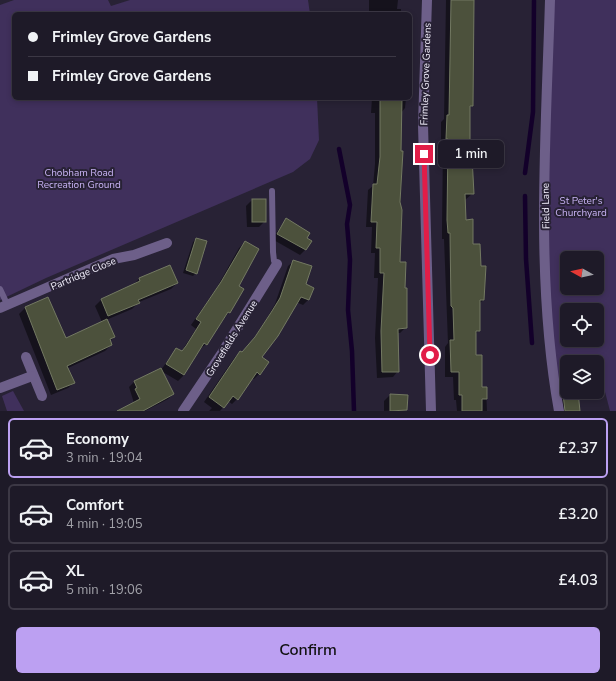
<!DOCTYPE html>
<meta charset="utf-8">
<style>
:root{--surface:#1e1a28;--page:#262330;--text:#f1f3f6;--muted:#a1a1a8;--line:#3c3845;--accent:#bca0f2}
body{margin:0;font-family:"Nunito Sans",sans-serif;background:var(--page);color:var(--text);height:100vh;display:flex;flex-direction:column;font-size:15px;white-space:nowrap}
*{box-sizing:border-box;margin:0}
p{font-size:13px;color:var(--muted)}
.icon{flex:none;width:22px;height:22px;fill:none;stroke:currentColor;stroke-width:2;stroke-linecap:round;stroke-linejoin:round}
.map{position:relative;height:411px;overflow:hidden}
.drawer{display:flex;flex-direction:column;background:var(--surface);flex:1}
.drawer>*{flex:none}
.hud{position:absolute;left:12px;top:12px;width:400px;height:88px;border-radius:6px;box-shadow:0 2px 6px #0003,0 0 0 1px var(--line);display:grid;align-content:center;height:88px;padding:0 16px;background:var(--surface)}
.needle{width:26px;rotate:278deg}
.tools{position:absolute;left:560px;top:251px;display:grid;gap:8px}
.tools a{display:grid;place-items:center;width:44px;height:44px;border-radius:6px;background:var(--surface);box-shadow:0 2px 6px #0003,0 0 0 1px var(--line);font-size:20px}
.end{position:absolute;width:18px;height:18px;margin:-9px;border:5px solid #e11d48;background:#fff;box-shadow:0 0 0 2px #fff}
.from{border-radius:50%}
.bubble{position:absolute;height:28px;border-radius:6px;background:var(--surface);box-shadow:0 2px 6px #0003,0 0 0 1px var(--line);font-size:13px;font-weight:600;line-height:28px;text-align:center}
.hud b{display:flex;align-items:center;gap:14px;height:38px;font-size:15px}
.hud b+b{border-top:1px solid var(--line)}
.hud i{width:10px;height:10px;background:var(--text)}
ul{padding:7px 0 0;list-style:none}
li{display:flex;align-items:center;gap:12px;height:60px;margin:0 8px 6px;padding:0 8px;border:2px solid var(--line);border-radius:6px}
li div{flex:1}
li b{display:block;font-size:15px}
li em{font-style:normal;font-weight:600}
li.selected{border-color:var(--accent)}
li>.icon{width:36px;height:36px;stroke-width:1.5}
.cta{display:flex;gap:8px;margin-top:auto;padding:8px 16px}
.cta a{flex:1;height:46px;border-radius:6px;background:var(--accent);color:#111;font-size:16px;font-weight:600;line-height:46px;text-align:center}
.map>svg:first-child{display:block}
.green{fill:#40305c;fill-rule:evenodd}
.shadow{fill:#0007}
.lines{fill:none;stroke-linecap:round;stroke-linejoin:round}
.stream{stroke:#13002a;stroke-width:4.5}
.building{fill:#4c513c;stroke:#737962}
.service{stroke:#6d5f89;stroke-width:6}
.minor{stroke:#6d5f89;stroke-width:10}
.tertiary{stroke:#6d5f89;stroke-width:10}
.route{stroke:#e11d48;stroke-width:5}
.labels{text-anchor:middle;stroke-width:4;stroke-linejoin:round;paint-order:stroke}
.street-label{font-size:10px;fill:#f3f0fd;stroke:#282235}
.park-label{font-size:10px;fill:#c8b3f4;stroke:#282235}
</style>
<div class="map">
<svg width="616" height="411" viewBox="0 0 616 411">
<rect width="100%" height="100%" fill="#282235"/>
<!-- green -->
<g class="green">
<polygon points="14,0 108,0 111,6 130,0 308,0 310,14 14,14 14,98 317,98 319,140 310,159 293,172 46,278 0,300 0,5"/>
<path d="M553,0H616V411H610L603,384H597V362H567V388L557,389L549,293L546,202ZM567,258H597V288H567ZM567,310H597V340H567Z"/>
<polygon points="13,391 24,411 7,411 2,396"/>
</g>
<!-- shadow -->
<g class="shadow">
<polygon points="369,0 398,0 397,9 401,9 401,14 369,14"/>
<polygon points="446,0 473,0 472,106 469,108 469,158 472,194 465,200 465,221 472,245 483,300 479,304 479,330 475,335 475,356 481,388 486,388 487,411 457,411 456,400 454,400 453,377 445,377 445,347 448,343 444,239 442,239 442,227 443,145 441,145 441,122 444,119"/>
<polygon points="372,98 406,98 405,108 401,113 400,152 402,152 399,263 404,289 406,327 400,333 397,333 398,371 393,377 377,378 375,338 378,278 374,278 375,253 371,253 372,227 366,227 368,190 373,186 375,164 375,113 371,113"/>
<polygon points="252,200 265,221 259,227 247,227 246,206"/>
<polygon points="286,219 306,238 306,249 300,255 272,239"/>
<polygon points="196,239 196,273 193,276 183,273 193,242"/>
<polygon points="245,242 237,286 229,312 206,344 199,350 184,375 178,381 161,371 173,394 168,399 145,411 119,411 134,403 129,387 134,382 161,370 176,349 181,352 196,329 191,325 216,289 239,248"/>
<polygon points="294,261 309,299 303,305 296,302 260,357 267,362 259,374 254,379 252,378 237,399 232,404 228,401 220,411 209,411 212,408 204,402 235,357 240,352 242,353 250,344 267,318 275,304 288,266"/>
<polygon points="139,279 177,283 171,289 139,302 132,309 106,320 114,337 110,341 111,345 105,351 68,368 74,383 68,388 51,395 19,314 25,308 47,298 65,339 102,322 95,306 101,300 134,284"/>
<polygon points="563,394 579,411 558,411 557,400"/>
<polygon points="390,395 406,410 384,411 384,401"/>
</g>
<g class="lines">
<!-- stream -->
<g class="stream">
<polyline points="339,149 350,205 347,224 350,260 348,310 352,351 354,411"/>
<polyline points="525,173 533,112 534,1"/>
<polyline points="525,196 526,259 532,343"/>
</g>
</g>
<!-- building -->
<g class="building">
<polygon points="451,0 474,0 473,106 470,106 470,157 472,157 474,194 465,194 466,220 473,219 473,244 480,244 481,266 486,266 484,300 480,300 480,331 476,331 476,355 482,355 482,387 487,387 487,399 482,399 482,411 462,411 462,395 459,395 459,372 451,372 450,340 454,340 453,308 451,306 450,233 448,233 447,220 448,139 446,139 447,115 449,115"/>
<polygon points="380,98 402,98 401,151 403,151 400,202 402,210 400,262 406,262 405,288 407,288 407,328 398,329 399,372 382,372 381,331 384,273 380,273 380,248 376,248 377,222 371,222 373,184 377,184 380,157"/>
<rect x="252" y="199" width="14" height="23"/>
<polygon points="286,218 310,233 307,238 312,241 306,250 277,234"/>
<polygon points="196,238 207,241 197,274 186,270"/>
<polygon points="245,241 259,249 239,286 244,289 230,313 228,312 207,345 204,343 184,375 166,364 176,348 182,351 186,346 201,322 196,319 221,282"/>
<polygon points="293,260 312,266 306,284 314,288 309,300 301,297 278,336 262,357 269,362 260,375 257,372 238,400 233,396 224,408 209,397 240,351 242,352 255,337 272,311 280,298"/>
<polygon points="170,265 178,283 138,300 140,303 108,316 101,299 140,281 139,278"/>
<polygon points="48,297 66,338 107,319 115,337 110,339 112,345 67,366 75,383 57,390 25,307"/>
<polygon points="161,368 174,394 143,411 117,411 140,399 135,389 137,388 134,381"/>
<polygon points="578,392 580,411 565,411 563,394"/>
<polygon points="390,394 408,395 407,410 390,411"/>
</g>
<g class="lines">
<!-- service -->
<g class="service">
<polyline points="272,191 273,252 274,261 277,264"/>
<polyline points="0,289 7,304"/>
</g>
<!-- minor -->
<g class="minor">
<path d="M550,0C546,135 535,278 559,411"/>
<polyline points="0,308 113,259 134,255 167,243"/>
<polyline points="26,357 42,396"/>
<polyline points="0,388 32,376"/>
<polyline points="183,411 222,353 277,264"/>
</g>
<!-- tertiary -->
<polyline class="tertiary" points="427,0 423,125 431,411"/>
</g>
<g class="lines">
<!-- route -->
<polyline class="route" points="424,154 430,355"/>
</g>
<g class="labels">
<!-- street labels -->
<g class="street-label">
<text transform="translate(425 74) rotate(-88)" y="4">Frimley Grove Gardens</text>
<text transform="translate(545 206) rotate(-91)" y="4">Field Lane</text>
<text transform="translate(83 273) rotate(-23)" y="4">Partridge Close</text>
<text transform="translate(231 338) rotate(-58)" y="4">Grovefields Avenue</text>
</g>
<!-- park labels -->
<g class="park-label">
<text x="79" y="176">Chobham Road<tspan x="79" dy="12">Recreation Ground</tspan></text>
<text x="581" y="204">St Peter's<tspan x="581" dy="12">Churchyard</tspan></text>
</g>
</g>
</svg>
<div class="tools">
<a><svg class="needle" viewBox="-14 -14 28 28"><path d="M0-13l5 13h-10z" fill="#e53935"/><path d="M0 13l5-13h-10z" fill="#a1a1a8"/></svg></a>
<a><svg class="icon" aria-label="locate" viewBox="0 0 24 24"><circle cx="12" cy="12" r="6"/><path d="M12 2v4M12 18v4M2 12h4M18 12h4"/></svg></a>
<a><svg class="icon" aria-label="layers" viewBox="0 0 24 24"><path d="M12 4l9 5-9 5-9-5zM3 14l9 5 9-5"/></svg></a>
</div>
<i class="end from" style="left:430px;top:355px"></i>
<i class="end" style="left:424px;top:154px"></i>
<div class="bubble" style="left:438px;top:140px;width:66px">1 min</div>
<div class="hud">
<b><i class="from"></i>Frimley Grove Gardens</b>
<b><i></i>Frimley Grove Gardens</b>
</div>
</div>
<section class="drawer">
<ul>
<li class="selected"><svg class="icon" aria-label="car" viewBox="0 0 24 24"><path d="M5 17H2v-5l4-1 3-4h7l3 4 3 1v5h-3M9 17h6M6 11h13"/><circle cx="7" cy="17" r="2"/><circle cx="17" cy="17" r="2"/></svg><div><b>Economy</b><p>3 min · 19:04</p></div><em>£2.37</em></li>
<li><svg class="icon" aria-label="car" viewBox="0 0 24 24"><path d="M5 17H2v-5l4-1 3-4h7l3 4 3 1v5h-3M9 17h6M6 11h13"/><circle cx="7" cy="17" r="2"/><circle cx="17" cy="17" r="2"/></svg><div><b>Comfort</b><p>4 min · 19:05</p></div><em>£3.20</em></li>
<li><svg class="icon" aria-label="car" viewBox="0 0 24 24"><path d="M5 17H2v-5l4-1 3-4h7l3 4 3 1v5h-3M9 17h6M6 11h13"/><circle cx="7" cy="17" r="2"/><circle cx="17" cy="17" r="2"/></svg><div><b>XL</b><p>5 min · 19:06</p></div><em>£4.03</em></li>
</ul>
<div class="cta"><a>Confirm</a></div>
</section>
